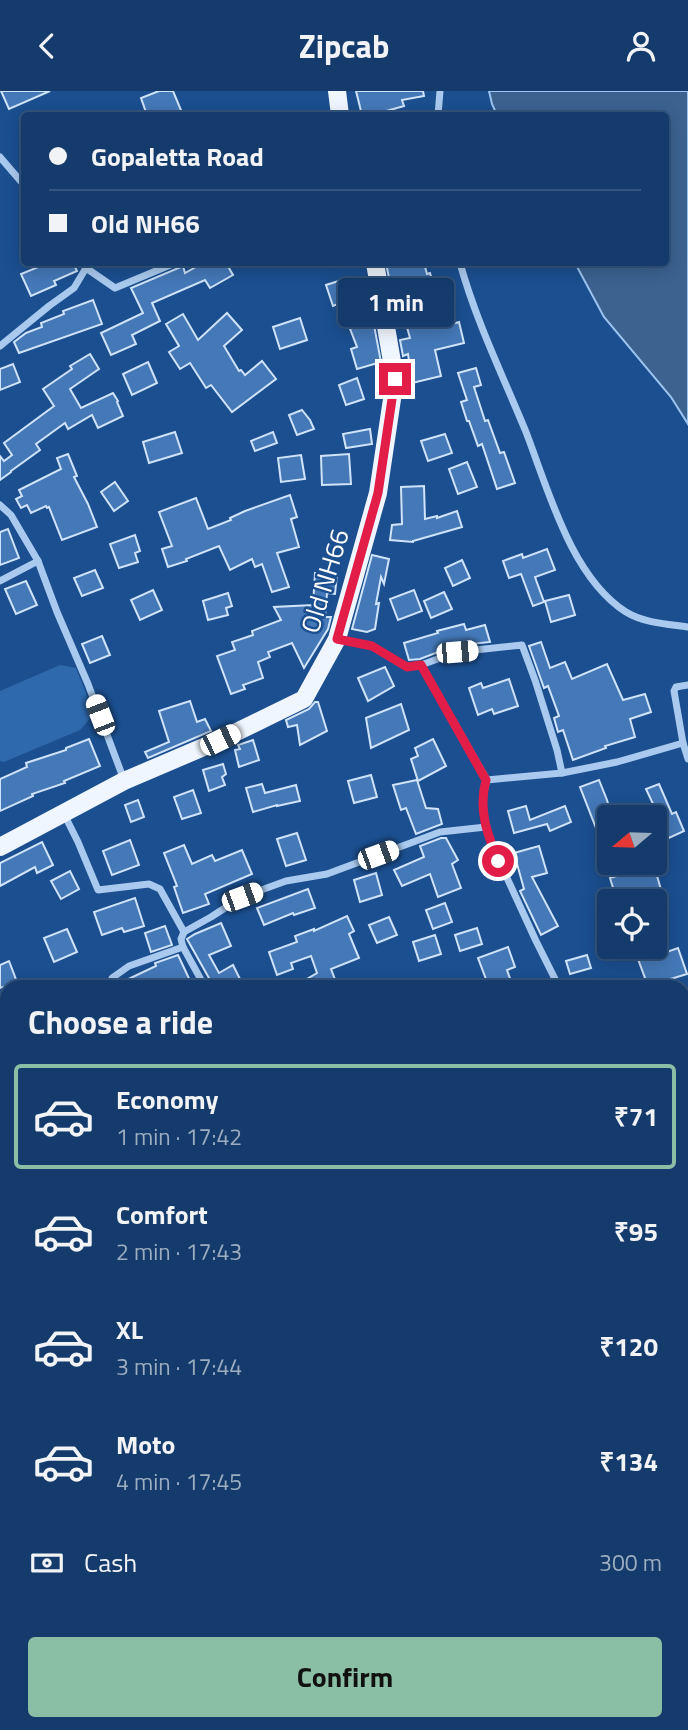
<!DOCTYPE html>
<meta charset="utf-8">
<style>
:root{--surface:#143b6b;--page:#1d4271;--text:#f1f3f6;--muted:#9dadc1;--line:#33557e;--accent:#8abfa5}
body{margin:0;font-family:"Titillium Web",sans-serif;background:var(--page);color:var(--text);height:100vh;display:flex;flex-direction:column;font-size:26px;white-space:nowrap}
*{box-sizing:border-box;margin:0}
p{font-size:23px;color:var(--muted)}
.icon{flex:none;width:38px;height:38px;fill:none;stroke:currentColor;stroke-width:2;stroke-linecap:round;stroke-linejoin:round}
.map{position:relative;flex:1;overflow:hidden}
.side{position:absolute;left:0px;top:889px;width:690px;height:751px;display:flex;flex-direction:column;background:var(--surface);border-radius:21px 21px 0 0;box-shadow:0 4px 18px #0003,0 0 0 2px var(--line)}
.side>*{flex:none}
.hud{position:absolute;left:21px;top:21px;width:648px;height:154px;border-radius:7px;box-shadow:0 4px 18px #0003,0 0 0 2px var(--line);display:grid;align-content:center;height:154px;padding:0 28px;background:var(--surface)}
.needle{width:46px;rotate:251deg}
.fabs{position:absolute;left:597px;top:714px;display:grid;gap:14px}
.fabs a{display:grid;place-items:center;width:70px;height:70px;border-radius:7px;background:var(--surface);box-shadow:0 4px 18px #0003,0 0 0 2px var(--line);font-size:35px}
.end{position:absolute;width:32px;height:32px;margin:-16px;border:9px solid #e11d48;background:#fff;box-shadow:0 0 0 4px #fff}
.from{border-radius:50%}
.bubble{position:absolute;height:49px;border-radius:7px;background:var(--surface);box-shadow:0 4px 18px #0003,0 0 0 2px var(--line);font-size:23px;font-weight:700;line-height:49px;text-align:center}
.car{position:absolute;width:21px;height:42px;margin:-21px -10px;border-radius:9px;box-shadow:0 0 5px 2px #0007;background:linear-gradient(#fff 24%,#345 0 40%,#fff 0 76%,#345 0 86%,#fff 0)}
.hud b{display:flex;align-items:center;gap:24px;height:66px;font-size:26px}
.hud b+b{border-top:2px solid var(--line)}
.hud i{width:18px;height:18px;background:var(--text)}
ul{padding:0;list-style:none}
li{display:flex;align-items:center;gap:21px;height:105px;margin:0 14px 10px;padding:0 14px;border:4px solid transparent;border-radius:7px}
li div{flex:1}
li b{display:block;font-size:26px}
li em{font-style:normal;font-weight:700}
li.selected{border-color:var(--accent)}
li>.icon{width:63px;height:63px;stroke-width:1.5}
h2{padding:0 28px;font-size:32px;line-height:84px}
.pay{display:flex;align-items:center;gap:18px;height:77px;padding:0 28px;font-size:26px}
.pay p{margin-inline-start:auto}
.primary-button{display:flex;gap:14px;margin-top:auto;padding:14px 28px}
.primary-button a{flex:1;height:80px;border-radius:7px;background:var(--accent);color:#111;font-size:28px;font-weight:700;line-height:80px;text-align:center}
header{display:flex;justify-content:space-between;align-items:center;height:91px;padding:0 28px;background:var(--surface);font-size:32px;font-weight:700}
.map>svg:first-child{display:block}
.green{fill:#2e69ad}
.water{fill:#3c6290;stroke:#9cc4f0;stroke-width:2}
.building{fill:#4478b7;stroke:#cfe3fa;stroke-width:2}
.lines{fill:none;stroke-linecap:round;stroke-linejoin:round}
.minor{stroke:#a9c9ee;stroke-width:7}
.primary{stroke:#f0f6ff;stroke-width:18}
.route{stroke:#e11d48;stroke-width:9}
.labels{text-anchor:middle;stroke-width:5;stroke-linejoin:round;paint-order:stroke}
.street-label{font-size:26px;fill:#fff;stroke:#1b4f8f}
</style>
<header><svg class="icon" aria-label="back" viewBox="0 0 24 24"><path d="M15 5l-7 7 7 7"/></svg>Zipcab<svg class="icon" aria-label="person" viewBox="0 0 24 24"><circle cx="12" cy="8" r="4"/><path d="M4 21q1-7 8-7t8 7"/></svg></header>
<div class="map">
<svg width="688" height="1639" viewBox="0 0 688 1639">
<rect width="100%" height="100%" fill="#1b4f8f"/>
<!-- green -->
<polygon class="green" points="60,574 76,577 94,623 80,639 4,671 0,670 0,600"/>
<!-- water -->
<g class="water">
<polygon points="489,0 688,0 688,333 671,306 604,226 575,172 665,172 665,24 497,24 492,13"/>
<polygon points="688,1127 688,1639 335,1639 340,1633 682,1633 682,1134"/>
</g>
<!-- building -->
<g class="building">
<polygon points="1,0 50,0 9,18"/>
<polygon points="159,0 173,0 183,24 147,24 141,7"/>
<polygon points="356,0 423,0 424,5 402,9 404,15 372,24 362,24"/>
<polygon points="48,172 73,172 77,180 54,190 56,194 31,205 21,183"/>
<polygon points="203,172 226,172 233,184 210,197 205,189 152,212 160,230 132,244 136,253 111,264 101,242 143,222 131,197 183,175 185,182"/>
<polygon points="386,172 424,172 427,183 430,182 435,199 429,201 438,237 459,231 464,252 435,259 441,285 412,292 408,263 403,265 400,249 410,247 400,211 395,213 393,207"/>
<polygon points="345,188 355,218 367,213 373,229 381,271 357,278 351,258 357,256 340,212 333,215 326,194"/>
<polygon points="93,209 102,233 19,262 14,251 26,242 42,236 41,232 64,223 63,220"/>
<polygon points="227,222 242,239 224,255 239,280 241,279 245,284 262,270 276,288 232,321 211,294 206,297 190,272 180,278 169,261 179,255 166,233 183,223 198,249"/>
<polygon points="300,227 307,249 280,258 273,236"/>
<polygon points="90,263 99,278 70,298 81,317 113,302 118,310 117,311 123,325 98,337 92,324 68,338 65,332 36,353 40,359 11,380 11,381 0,389 0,365 4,370 12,364 4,352 54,315 43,298 72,278 70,275"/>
<polygon points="148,271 157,292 132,304 123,283"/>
<polygon points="13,273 20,291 0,299 0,278"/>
<polygon points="476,277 481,294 474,296 485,330 488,329 500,362 504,361 515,392 497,398 482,353 478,355 469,330 467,330 461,311 467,309 458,282"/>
<polygon points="357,287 364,308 346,314 339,294"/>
<polygon points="302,319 310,329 314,338 297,344 289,324"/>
<polygon points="370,338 372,353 346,357 343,343"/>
<polygon points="175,341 182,362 149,372 143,351"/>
<polygon points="273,341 277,352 255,360 251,350"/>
<polygon points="445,343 452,362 428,370 421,350"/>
<polygon points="68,363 77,385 74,386 88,413 97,436 62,449 49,416 47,417 46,415 31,422 27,414 21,417 16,408 22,405 19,399 61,378 57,367"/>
<polygon points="349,363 351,393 322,394 321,365"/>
<polygon points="301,364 305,388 281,391 278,367"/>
<polygon points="467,371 477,396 458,403 449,378"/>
<polygon points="115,391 128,410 114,420 101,401"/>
<polygon points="424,395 425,428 437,425 437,427 457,420 462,436 413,450 413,451 390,449 392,434 402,433 401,396"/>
<polygon points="290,404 297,426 291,428 299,456 277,462 289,496 272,501 262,473 255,476 252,468 230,479 219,455 186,468 187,470 168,476 162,458 172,455 159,421 196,407 208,438 231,429 230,427 245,420"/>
<polygon points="8,438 19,467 0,474 0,441"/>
<polygon points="135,444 140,460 135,462 138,471 119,477 110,453"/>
<polygon points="547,458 555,479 535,486 544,511 533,515 521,483 509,487 503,470 522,463 523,467"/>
<polygon points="372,464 389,468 384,493 381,486 376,513 379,512 375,538 367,541 352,538"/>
<polygon points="462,469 470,487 453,495 445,477"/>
<polygon points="95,479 103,497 82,505 74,487"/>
<polygon points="315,482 337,484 335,503 327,502 325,526 331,526 328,538 304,577 292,552 268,561 270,566 258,571 263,587 243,594 245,598 231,603 217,565 235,559 232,551 253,544 252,540 281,529 274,516 313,514"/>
<polygon points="26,490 37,514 16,523 5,498"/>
<polygon points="153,499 162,519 140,529 131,509"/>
<polygon points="414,499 422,520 398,529 390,508"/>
<polygon points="444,501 452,518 431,527 424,510"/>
<polygon points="228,502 232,515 226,517 228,524 208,529 203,510"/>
<polygon points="569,504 575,524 551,531 545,510"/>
<polygon points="464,533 466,539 485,534 490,551 472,553 471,550 440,558 441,560 420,568 409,569 404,552 438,542 437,540"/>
<polygon points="102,545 110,564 90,572 82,553"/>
<polygon points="541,551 550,577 565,571 572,588 607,573 623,609 645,603 651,621 630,628 635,646 605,655 606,657 573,669 563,639 558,641 554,627 559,625 548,595 544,597 529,555"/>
<polygon points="385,576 394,595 368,610 358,587"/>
<polygon points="509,588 518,615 494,623 492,618 478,624 469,597 481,592 483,597"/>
<polygon points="190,610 197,631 205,628 211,640 148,667 145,661 169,651 159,620"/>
<polygon points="315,611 318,611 327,640 300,654 297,634 288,636 286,629 309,618"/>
<polygon points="401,613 409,639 371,657 366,627"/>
<polygon points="89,648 100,675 64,690 65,692 32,703 33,705 0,720 0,688 27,676 26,672 66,659 66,657"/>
<polygon points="433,648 446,675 418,690 411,668 418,665 415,657"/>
<polygon points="253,649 259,669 239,676 235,659 240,658 238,654"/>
<polygon points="223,673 226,683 222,686 225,694 209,700 203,679"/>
<polygon points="371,684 377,706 354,712 348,690"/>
<polygon points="417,689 426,717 438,718 442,733 416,743 406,717 401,719 393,694"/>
<polygon points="599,689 607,709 612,726 609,726 609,733 596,737 580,696"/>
<polygon points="262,693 265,702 296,694 300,710 277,715 277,714 253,721 246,697"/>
<polygon points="659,693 672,723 676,721 684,740 669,747 646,698"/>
<polygon points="193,699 201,722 182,728 174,706"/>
<polygon points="138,709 144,726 131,731 125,714"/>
<polygon points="526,715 530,729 565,715 571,731 550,740 547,733 514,742 508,720"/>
<polygon points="297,742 306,769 286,775 277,748"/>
<polygon points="441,747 446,747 458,769 452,773 461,797 438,806 430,783 402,795 394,779 424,766 420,755"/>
<polygon points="130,749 139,774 112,784 103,760"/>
<polygon points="42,751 53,774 37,782 35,776 0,795 0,772"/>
<polygon points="184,754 192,773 212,764 215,770 242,759 252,783 205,803 209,813 183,822 174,796 177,795 164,762"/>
<polygon points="539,755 547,782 532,786 558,835 541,844 520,800 524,798 514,762"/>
<polygon points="654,774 665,813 654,816 654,810 617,810 610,787"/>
<polygon points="70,780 79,798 61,808 51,790"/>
<polygon points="376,782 382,804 360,811 354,789"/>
<polygon points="308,798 315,817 294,824 293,822 264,834 257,817"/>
<polygon points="135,807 144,835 124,841 122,837 102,844 94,821"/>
<polygon points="445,812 452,831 433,838 426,819"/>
<polygon points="347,825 354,840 349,843 359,867 331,878 338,896 293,896 317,882 311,865 291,872 293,878 277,884 269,861 297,851 295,845 314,838 314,840"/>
<polygon points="389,826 397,844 377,852 369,834"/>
<polygon points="221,832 231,855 209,864 219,882 233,874 240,888 238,889 242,896 214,896 187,848 195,843"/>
<polygon points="165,835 172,854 151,861 145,842"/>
<polygon points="477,837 482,853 460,860 455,844"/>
<polygon points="67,838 77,861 54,871 44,847"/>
<polygon points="435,844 441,863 419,870 413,851"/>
<polygon points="508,856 515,876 507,879 513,896 489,896 478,867"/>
<polygon points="678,857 687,883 648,895 638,868 652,863 653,866"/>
<polygon points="178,864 193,896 118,896 118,893 156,875 155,872"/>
<polygon points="587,864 591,877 570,883 566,870"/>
<polygon points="9,870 17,891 0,897 0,874"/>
</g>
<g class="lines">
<!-- minor -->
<g class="minor">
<polyline points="438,24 440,0"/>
<polyline points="0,66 24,94"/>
<path d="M460,172C476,230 503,285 526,341C548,398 571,486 626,521C644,532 667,533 688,536"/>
<polyline points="86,177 115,197 175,172"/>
<polyline points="0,255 49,215 74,197 86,177 82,172"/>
<polyline points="0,414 11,424 38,470 57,521 88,593 124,689"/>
<polyline points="0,490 38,470"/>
<polyline points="337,548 372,555 407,576 421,574 457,561 522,554 535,589 557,659 562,682"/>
<polyline points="421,574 487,689"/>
<polyline points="683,652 688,668"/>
<polyline points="487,689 562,682 617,671 683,652 674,600 676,596 688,594"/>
<path d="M487,689C480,712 483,729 491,752L536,850L559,896"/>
<polyline points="64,723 78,751 98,799 149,793 160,798 184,841 181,848 183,856 129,875 112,887 112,896"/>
<polyline points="184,841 211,826 242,806 286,790 327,783 440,741 486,736"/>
<polyline points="183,856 205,896"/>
<polyline points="682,923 688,921"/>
<polyline points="0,961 7,958"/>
<polyline points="0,1299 7,1285"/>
<polyline points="87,1639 91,1633"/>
<polyline points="254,1639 258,1633"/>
</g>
<!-- primary -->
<g class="primary">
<polyline points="337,0 340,24"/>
<polyline points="0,756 124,690 220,649 304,608 337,548 378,402 395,288 375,172"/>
</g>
</g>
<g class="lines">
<!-- route -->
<path class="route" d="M395,288L378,402L337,548L372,555L407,576L421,574L486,689C478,719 487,742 498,770"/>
</g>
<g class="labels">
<!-- street labels -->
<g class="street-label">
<text transform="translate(325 490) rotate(-73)" y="9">Old NH66</text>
</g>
</g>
</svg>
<div class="fabs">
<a><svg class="needle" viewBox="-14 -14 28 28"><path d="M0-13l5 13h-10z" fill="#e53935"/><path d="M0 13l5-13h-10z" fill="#9dadc1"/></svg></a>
<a><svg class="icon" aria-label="locate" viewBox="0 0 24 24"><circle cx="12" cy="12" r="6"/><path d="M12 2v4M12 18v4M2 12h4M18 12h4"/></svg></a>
</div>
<i class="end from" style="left:498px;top:770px"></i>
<i class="end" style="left:395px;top:288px"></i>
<div class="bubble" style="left:338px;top:187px;width:116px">1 min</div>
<i class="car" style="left:457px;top:561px;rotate:85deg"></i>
<i class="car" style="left:100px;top:624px;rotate:339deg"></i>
<i class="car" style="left:220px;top:649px;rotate:64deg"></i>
<i class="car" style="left:378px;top:764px;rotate:70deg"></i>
<i class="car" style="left:242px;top:806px;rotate:70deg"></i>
<div class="hud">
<b><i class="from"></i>Gopaletta Road</b>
<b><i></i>Old NH66</b>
</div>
<section class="side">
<h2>Choose a ride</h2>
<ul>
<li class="selected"><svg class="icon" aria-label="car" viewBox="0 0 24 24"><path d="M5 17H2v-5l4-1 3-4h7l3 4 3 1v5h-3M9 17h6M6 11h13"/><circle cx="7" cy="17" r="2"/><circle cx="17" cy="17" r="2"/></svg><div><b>Economy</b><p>1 min · 17:42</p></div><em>₹71</em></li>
<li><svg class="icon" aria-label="car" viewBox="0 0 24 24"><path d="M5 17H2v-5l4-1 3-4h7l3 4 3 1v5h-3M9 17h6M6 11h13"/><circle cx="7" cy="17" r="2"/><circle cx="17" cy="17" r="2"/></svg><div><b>Comfort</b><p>2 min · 17:43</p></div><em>₹95</em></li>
<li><svg class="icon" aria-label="car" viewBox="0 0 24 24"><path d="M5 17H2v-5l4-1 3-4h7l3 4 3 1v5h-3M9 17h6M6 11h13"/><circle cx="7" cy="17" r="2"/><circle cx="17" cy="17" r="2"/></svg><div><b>XL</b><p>3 min · 17:44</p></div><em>₹120</em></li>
<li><svg class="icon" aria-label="car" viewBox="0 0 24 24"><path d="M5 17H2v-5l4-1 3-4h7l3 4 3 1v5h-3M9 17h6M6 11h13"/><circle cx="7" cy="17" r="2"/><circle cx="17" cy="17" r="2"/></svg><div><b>Moto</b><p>4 min · 17:45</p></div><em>₹134</em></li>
</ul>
<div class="pay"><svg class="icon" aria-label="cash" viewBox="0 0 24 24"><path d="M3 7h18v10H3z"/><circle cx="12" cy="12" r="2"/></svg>Cash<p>300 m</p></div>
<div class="primary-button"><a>Confirm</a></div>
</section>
</div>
